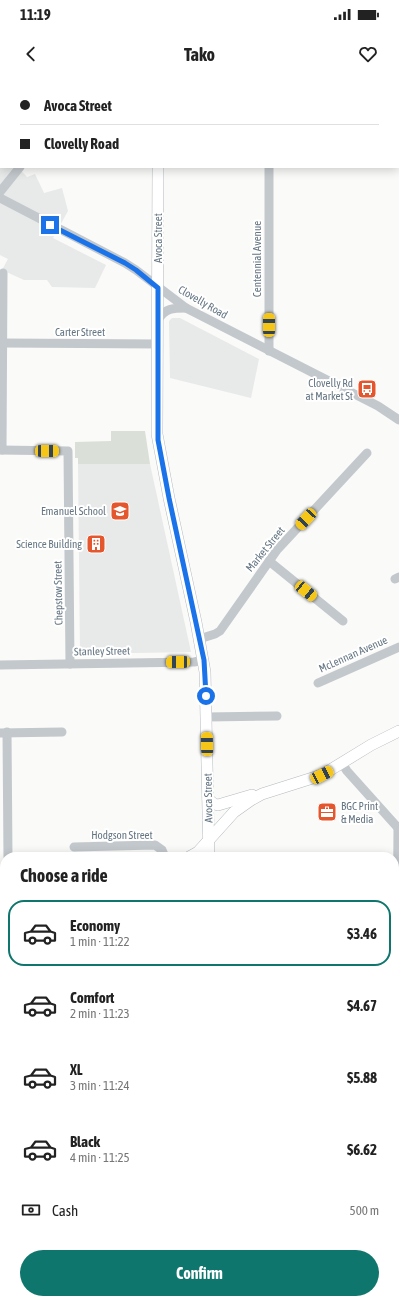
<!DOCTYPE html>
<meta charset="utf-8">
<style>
:root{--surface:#fff;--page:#f6f6f6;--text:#222;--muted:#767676;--line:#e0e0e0;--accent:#0f766e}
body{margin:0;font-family:"Asap Condensed",sans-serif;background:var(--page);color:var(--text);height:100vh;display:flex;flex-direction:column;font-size:15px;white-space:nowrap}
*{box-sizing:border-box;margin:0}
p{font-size:13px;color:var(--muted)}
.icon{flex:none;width:22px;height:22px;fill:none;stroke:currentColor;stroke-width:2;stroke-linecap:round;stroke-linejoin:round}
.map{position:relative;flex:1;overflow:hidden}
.drawer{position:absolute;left:0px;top:772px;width:399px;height:452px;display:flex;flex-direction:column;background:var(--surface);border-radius:16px 16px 0 0;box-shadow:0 2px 10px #0003}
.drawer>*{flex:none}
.guide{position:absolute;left:0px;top:0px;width:399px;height:88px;box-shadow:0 2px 10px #0003;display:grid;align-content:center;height:88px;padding:0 20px;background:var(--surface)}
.end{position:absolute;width:18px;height:18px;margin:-9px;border:5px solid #1a73e8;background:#fff;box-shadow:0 0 0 2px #fff}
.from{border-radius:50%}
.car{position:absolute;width:12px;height:24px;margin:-12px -6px;border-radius:5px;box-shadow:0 0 3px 1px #0007;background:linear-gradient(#f5c518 24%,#345 0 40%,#f5c518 0 76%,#345 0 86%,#f5c518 0)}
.guide b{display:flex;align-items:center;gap:14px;height:38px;font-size:15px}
.guide b+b{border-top:1px solid var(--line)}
.guide i{width:10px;height:10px;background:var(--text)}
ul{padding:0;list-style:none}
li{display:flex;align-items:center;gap:12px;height:66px;margin:0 8px 6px;padding:0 12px;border:2px solid transparent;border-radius:16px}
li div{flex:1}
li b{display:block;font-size:15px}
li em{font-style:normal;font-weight:700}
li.selected{border-color:var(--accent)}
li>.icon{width:36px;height:36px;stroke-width:1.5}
h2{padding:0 20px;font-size:18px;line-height:48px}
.pay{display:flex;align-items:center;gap:10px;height:44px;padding:0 20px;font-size:15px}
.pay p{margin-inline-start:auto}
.primary-button{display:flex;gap:8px;margin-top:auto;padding:8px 20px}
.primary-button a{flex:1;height:46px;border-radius:24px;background:var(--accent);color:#fff;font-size:16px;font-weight:700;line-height:46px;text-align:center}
.status{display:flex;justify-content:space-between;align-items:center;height:28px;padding:0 20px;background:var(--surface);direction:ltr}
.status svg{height:11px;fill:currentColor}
header{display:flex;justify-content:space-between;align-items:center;height:52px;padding:0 20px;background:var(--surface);font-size:18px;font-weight:700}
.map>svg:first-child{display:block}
.built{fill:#e8e9e9}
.cemetery{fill:url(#cemetery-stones)}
.green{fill:#dadfd7}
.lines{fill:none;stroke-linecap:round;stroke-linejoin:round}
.major-casing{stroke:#b5babe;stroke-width:12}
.minor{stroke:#c3c8cc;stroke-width:9}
.major{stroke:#fff;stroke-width:11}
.route{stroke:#1a73e8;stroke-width:5}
.labels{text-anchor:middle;stroke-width:4;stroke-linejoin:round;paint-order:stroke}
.street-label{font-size:11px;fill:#657683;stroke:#fff}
.poi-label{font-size:11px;fill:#657683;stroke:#fff;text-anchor:end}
</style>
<div class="status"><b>11:19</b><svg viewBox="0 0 49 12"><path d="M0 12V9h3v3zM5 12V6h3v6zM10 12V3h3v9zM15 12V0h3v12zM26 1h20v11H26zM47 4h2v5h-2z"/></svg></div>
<header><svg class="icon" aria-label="back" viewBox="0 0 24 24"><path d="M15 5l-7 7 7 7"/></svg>Tako<svg class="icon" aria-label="heart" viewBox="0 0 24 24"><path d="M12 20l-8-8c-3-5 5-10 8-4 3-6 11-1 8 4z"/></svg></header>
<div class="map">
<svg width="399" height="1224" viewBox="0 0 399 1224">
<defs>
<pattern id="cemetery-stones" width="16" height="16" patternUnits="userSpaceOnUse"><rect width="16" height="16" fill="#dadfd7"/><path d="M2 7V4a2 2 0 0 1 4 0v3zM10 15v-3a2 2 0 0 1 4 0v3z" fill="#b4b9b4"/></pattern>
</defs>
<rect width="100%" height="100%" fill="#fafaf8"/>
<!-- built -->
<g class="built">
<polygon points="0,64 1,87 18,87 27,97 35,94 44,113 62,108 68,131 53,158 106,185 95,208 52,207 47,200 24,200 2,190 8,179 0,175"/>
<polygon points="172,238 180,238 259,279 251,318 170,298 169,241"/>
<polygon points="78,384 150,384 191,572 80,574"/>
<polygon points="5,935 5,1004 0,1004 0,943"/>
<polygon points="123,1219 165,1219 163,1224 121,1224"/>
</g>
<!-- cemetery -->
<polygon class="cemetery" points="0,1023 5,1023 5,1136 5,1100 0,1100"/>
<!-- green -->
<g class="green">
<polygon points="111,351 145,351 150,384 78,384 78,378 75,378 75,362 111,361"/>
<rect x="0" y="840" width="5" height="61"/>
</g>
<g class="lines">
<defs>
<g id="major">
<polyline points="157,0 157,1"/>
<polyline points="158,87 157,354 169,418 196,542 205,592 209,777"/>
<polyline points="208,719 214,724 218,725 252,715"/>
<polyline points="189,777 198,772 234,732 251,720 262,714 322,695 371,665 399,651"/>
<polyline points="0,828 5,828"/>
<polyline points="108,1224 110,1219"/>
</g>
</defs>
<!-- major casing -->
<use href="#major" class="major-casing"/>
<!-- minor -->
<g class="minor">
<polyline points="0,112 20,87"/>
<polyline points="0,118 125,183 136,190 186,228 378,326 399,340"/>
<path d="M158,240C165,228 173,228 186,228"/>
<polyline points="3,263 158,264"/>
<polyline points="269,271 269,87"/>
<polyline points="0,370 68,371 70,584"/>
<polyline points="2,370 3,193"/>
<polyline points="269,481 343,541"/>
<polyline points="395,499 399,497"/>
<polyline points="199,559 215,554 220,551 277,470 367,373"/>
<polyline points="0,585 194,582 204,580"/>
<polyline points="318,603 399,567"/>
<polyline points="207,637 277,636"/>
<polyline points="7,652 8,777"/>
<polyline points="0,653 62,652"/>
<polyline points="342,683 347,691 399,749"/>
<polyline points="74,767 155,765 162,770 165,777"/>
<polyline points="0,1015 5,1015"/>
<polyline points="395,1224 398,747"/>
</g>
<!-- major -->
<use href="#major" class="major"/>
</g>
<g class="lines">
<!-- route -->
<polyline class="route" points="50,145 125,183 136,190 158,208 158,360 169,418 204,580 206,616"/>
</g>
<!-- icons -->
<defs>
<symbol id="bus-square" viewBox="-11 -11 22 22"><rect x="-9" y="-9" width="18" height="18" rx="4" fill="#e4572e" stroke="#fff"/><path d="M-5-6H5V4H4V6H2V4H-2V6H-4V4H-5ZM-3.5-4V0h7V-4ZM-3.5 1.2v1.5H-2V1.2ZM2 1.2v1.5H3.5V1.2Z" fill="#fff"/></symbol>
<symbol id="school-square" viewBox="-11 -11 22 22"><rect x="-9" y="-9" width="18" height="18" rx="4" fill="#e4572e" stroke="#fff"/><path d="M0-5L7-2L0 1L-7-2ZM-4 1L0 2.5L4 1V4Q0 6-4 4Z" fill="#fff"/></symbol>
<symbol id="building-square" viewBox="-11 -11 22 22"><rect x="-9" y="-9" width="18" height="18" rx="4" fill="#e4572e" stroke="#fff"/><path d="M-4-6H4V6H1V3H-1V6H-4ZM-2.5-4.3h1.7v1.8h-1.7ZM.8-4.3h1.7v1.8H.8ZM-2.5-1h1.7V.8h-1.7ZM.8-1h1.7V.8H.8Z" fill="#fff"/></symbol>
<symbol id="office-square" viewBox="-11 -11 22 22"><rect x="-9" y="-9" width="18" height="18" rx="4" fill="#e4572e" stroke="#fff"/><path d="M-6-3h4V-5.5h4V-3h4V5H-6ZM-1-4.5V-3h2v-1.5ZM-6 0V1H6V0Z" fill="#fff"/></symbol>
</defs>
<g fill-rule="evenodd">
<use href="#bus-square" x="356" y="298" width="22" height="22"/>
<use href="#school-square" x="109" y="420" width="22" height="22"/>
<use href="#building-square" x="85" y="453" width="22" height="22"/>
<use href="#office-square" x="316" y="721" width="22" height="22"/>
</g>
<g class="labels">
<!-- street labels -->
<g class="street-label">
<text transform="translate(158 158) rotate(-90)" y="4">Avoca Street</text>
<text transform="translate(257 179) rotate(-90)" y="4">Centennial Avenue</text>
<text transform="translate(203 222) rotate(30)" y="4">Clovelly Road</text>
<text x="80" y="256">Carter Street</text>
<text transform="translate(265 469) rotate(-51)" y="4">Market Street</text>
<text transform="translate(58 513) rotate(-91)" y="4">Chepstow Street</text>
<text transform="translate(102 571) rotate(-1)" y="4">Stanley Street</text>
<text transform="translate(353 574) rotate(-24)" y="4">McLennan Avenue</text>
<text transform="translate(208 718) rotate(-91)" y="4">Avoca Street</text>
<text x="122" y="759">Hodgson Street</text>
</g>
<!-- poi labels -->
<g class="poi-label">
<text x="353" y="307">Clovelly Rd<tspan x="353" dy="13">at Market St</tspan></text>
<text x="106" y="435">Emanuel School</text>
<text x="82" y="468">Science Building</text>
<text x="341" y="730" text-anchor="start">BGC Print<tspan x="341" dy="13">&amp; Media</tspan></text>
</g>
</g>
</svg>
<i class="end from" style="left:206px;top:616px"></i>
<i class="end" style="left:50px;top:145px"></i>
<i class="car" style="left:269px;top:245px;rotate:0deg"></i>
<i class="car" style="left:47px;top:371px;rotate:90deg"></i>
<i class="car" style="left:306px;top:439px;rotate:223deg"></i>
<i class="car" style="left:306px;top:511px;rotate:129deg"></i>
<i class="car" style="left:178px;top:582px;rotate:269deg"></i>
<i class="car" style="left:207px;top:664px;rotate:359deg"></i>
<i class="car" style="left:322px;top:695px;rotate:63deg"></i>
<div class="guide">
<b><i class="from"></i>Avoca Street</b>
<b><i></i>Clovelly Road</b>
</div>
<section class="drawer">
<h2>Choose a ride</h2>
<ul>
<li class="selected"><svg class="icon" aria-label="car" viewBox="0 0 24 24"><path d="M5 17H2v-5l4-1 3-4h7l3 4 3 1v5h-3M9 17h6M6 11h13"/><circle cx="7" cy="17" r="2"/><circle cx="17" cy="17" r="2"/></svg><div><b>Economy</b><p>1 min · 11:22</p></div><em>$3.46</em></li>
<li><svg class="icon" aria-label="car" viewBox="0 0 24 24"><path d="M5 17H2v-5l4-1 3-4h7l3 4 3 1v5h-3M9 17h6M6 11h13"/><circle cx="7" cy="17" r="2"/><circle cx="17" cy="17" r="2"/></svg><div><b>Comfort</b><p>2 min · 11:23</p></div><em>$4.67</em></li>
<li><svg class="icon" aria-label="car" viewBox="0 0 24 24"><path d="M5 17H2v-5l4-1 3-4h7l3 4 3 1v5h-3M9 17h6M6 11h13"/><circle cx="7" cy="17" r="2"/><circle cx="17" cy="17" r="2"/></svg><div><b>XL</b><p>3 min · 11:24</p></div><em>$5.88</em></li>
<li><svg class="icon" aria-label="car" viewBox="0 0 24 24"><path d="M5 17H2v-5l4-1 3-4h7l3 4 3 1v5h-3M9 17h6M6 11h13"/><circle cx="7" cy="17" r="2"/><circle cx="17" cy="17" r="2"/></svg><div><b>Black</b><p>4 min · 11:25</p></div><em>$6.62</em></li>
</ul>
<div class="pay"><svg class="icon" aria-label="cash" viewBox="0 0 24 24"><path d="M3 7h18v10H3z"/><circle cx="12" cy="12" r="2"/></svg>Cash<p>500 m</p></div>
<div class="primary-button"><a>Confirm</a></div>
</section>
</div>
